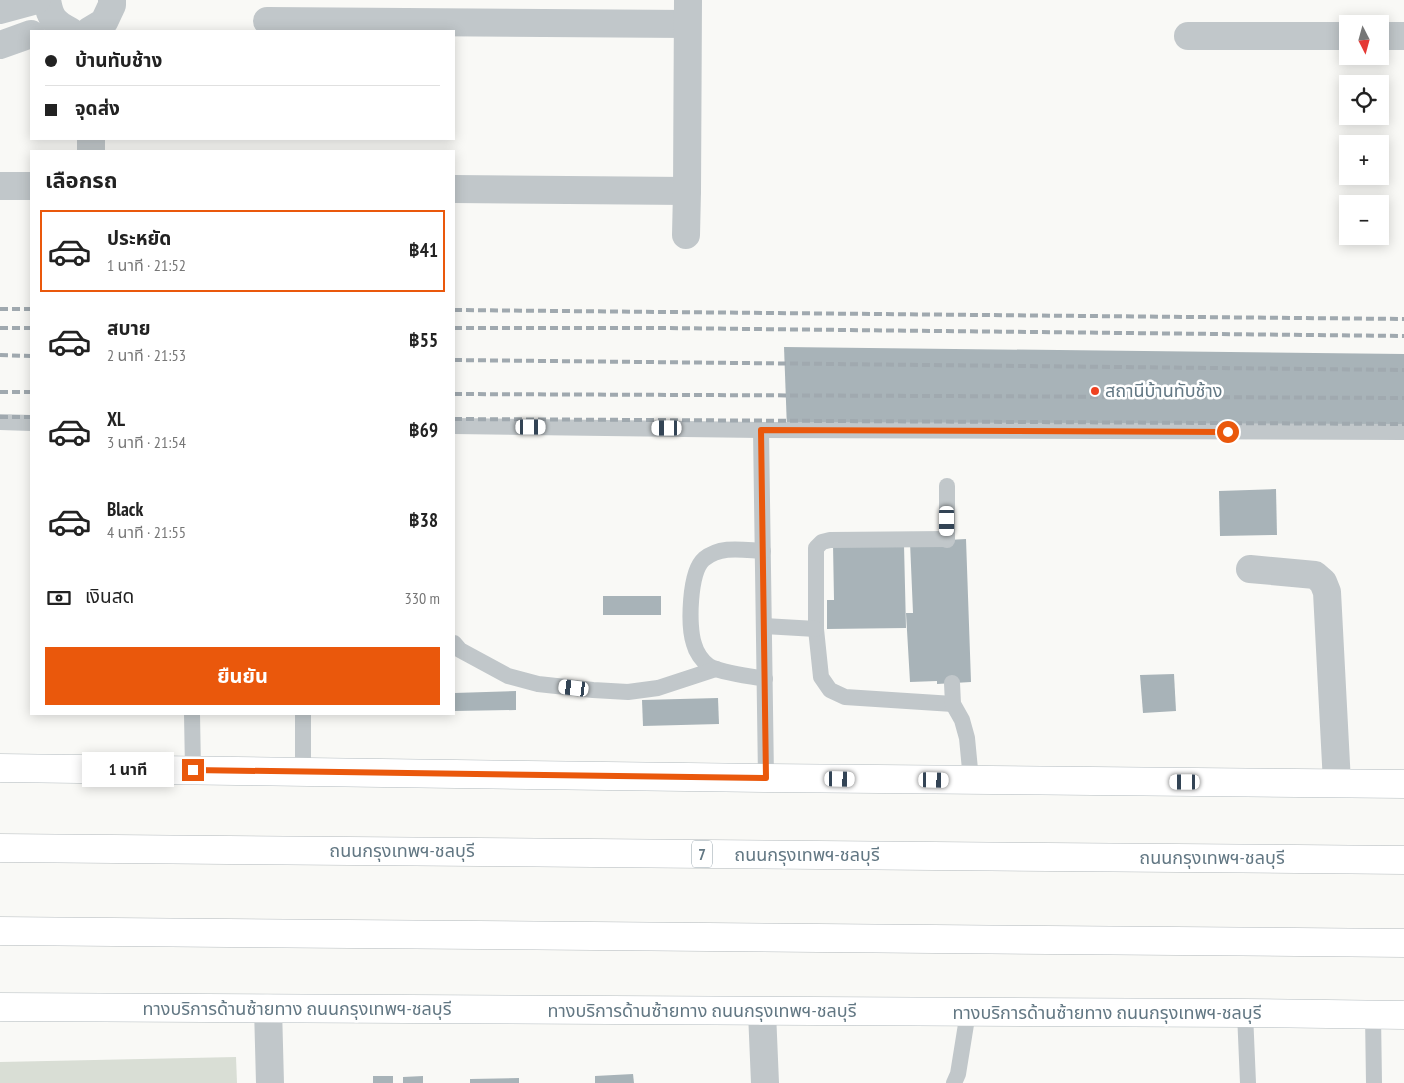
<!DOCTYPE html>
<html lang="th">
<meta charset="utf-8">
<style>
:root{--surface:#fff;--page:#f6f6f6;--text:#222;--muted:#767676;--line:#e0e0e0;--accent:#ea580c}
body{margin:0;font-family:"PT Sans Narrow","Noto Sans Thai",sans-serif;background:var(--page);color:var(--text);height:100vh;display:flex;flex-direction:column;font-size:19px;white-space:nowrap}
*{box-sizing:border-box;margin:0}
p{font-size:16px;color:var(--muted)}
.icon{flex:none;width:28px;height:28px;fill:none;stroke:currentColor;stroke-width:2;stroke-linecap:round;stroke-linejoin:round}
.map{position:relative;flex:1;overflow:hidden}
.sheet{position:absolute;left:30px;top:150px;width:425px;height:565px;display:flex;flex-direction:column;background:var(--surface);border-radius:0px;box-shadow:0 2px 12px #0003}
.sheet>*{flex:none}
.banner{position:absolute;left:30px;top:30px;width:425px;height:110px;border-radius:0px;box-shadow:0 2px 12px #0003;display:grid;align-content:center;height:110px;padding:0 15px;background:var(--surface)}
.needle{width:32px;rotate:174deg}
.fabs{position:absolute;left:1339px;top:15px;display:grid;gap:10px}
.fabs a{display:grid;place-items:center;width:50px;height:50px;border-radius:0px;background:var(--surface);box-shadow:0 2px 12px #0003;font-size:25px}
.end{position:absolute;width:22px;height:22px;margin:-11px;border:6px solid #ea580c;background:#fff;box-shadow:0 0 0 2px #fff}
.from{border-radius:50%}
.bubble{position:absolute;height:35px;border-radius:0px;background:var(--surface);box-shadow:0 2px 12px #0003;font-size:16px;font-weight:700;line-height:35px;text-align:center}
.car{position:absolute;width:15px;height:30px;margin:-15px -8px;border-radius:6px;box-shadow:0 0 4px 1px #0007;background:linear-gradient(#fff 24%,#345 0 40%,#fff 0 76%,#345 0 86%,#fff 0)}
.banner b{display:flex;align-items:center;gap:18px;height:48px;font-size:19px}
.banner b+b{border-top:1px solid var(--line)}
.banner i{width:12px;height:12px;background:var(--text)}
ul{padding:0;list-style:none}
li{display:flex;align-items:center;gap:15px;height:82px;margin:0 10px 8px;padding:0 5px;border:2px solid transparent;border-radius:0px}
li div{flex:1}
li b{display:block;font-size:19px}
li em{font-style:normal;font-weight:700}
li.active{border-color:var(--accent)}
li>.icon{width:45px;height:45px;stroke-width:1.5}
h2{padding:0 15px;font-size:22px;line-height:60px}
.pay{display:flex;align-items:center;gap:12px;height:55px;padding:0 15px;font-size:19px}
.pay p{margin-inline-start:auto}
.button{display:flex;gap:10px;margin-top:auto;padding:10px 15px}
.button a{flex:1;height:58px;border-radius:0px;background:var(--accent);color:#fff;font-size:20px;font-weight:700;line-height:58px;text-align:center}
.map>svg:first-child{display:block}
.green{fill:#d9ded5}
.building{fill:#a8b3b8}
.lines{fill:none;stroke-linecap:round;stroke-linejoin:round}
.secondary-casing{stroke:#b3bbbf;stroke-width:29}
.motorway-casing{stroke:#b4babd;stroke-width:29}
.service{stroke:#c1c7ca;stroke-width:16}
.minor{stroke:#c1c7ca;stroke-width:28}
.secondary{stroke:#fff;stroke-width:28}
.motorway{stroke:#fff;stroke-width:28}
.rail{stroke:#a0a9af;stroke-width:4;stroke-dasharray:8 4;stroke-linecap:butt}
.route{stroke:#ea580c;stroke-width:6}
.poi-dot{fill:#ef4120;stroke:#fff;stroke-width:2}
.labels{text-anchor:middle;stroke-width:5;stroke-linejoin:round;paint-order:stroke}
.shield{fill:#fff;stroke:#91a0a8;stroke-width:1}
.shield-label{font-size:16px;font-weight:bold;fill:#627783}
.poi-label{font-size:18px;fill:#627783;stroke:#fff;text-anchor:start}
.street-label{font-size:18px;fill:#627783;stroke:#fff}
</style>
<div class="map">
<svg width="1404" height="1083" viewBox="0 0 1404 1083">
<rect width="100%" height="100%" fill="#f9f9f6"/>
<!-- green -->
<polygon class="green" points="236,1057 237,1083 0,1083 0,1062"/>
<!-- building -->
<g class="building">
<polygon points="784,347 1404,354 1404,437 787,429"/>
<polygon points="1276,489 1277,535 1220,536 1219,491"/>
<polygon points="966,539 971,682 937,684 937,681 910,682 906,613 913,613 910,542"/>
<polygon points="833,544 904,545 906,628 827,629 827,600 834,600"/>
<rect x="603" y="596" width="58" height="19"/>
<polygon points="1174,674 1176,711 1143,713 1140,675"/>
<polygon points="516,691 516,710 454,711 454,693"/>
<polygon points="718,698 719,724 643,726 642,700"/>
<polygon points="633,1074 634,1083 595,1083 595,1076"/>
<rect x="373" y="1076" width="20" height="7"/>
<polygon points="423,1076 423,1083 403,1083 403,1077"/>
<polygon points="519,1078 519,1083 470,1083 470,1079"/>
</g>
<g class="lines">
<defs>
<g id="secondary">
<polyline points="0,768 766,778 1404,784"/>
<polyline points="0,1007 1245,1013 1404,1015"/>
</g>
<g id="motorway">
<polyline points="0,848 1404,860"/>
<polyline points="0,931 1404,943"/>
</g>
</defs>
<!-- secondary casing -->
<use href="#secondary" class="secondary-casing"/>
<!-- motorway casing -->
<use href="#motorway" class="motorway-casing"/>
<!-- service -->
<g class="service">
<polyline points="0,422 31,423"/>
<polyline points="454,426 761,430 1404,432"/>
<polyline points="761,430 766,778"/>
<polyline points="947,486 947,540"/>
<polyline points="947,539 830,540 822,542 816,548 816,629 821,677 830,690 845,697 953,704"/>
<path d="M763,551C743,550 721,545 704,559C689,572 688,627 694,644C696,652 702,661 709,666C721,673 750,676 765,679"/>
<polyline points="764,626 816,629"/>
<polyline points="454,643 460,650 508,676 538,684 593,690 628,692 658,688 716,669"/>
<polyline points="952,683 953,704 962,720 967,738 971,780"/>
<polyline points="192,714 193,770"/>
<polyline points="303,714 303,772"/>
<polyline points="1245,1013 1248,1083"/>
<polyline points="1373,1015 1374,1083"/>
<polyline points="954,1083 958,1074 968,1012"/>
</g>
<!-- minor -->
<g class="minor">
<path d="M47,0C50,18 54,23 70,31"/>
<polyline points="0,10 37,0"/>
<polyline points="267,21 687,24"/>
<polyline points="89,31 104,22 112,5 112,0"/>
<polyline points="1188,36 1348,36"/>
<polyline points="1380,36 1404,36"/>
<polyline points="0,45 31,34"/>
<polyline points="91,139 91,151"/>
<polyline points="0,186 31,186"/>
<polyline points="454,189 687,191"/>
<polyline points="686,235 687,191 688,0"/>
<polyline points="1250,569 1315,575 1323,582 1327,592 1337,783"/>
<polyline points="268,1008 270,1083"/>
<polyline points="762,1012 765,1083"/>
</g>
<!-- secondary -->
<use href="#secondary" class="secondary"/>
<!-- motorway -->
<use href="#motorway" class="motorway"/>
<!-- rail -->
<g class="rail">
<polyline points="0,309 31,309"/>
<polyline points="454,310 1404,319"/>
<polyline points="0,328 31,328"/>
<polyline points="454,328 660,328 1404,336"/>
<polyline points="0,355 31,356"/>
<polyline points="454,360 1404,370"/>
<polyline points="0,392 31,392"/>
<polyline points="454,394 1404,398"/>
<polyline points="0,417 31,417"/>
<polyline points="454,419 1404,424"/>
</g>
</g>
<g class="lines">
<!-- route -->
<polyline class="route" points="193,770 766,778 761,430 1228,432"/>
</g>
<!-- markers -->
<circle class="poi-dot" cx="1095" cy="391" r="5"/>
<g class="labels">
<!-- shield labels -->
<rect class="shield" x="692" y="840.5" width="20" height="27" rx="4"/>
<g class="shield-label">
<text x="702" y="860">7</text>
</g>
<!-- poi labels -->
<g class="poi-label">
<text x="1105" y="397">สถานีบ้านทับช้าง</text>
</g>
<!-- street labels -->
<g class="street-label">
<text x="402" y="857">ถนนกรุงเทพฯ-ชลบุรี</text>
<text x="807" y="861">ถนนกรุงเทพฯ-ชลบุรี</text>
<text x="1212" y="864">ถนนกรุงเทพฯ-ชลบุรี</text>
<text x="297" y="1015">ทางบริการด้านซ้ายทาง ถนนกรุงเทพฯ-ชลบุรี</text>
<text x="702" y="1017">ทางบริการด้านซ้ายทาง ถนนกรุงเทพฯ-ชลบุรี</text>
<text x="1107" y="1019">ทางบริการด้านซ้ายทาง ถนนกรุงเทพฯ-ชลบุรี</text>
</g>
</g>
</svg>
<div class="fabs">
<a><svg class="needle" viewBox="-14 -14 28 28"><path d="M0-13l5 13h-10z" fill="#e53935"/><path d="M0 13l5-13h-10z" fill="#767676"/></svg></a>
<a><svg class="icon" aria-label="locate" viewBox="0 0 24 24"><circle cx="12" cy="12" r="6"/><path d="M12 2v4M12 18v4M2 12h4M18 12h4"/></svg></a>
<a>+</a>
<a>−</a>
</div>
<i class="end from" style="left:1228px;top:432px"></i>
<i class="end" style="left:193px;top:770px"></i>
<div class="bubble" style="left:82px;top:752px;width:92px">1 นาที</div>
<i class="car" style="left:531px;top:427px;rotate:90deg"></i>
<i class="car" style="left:667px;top:428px;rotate:270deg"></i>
<i class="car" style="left:947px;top:521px;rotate:180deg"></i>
<i class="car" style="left:574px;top:688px;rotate:277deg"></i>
<i class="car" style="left:840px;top:779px;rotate:91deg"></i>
<i class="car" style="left:934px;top:780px;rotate:91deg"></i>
<i class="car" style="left:1185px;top:782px;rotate:270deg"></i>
<div class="banner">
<b><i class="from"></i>บ้านทับช้าง</b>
<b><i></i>จุดส่ง</b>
</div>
<section class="sheet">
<h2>เลือกรถ</h2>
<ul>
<li class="active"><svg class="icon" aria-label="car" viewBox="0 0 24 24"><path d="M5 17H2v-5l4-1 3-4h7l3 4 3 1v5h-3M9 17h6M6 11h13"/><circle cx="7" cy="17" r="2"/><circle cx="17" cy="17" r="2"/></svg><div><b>ประหยัด</b><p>1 นาที · 21:52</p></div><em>฿41</em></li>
<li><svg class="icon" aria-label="car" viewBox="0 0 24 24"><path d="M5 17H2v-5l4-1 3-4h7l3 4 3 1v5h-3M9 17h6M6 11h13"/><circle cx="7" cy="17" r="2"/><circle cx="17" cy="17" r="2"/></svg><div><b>สบาย</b><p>2 นาที · 21:53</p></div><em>฿55</em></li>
<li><svg class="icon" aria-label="car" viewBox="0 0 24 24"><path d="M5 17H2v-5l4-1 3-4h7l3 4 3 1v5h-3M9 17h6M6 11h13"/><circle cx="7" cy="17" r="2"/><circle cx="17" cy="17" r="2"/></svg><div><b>XL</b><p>3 นาที · 21:54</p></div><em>฿69</em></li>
<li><svg class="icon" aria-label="car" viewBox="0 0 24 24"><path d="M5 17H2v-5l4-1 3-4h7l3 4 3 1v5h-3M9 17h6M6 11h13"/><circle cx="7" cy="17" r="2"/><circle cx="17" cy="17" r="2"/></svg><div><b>Black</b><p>4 นาที · 21:55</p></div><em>฿38</em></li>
</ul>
<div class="pay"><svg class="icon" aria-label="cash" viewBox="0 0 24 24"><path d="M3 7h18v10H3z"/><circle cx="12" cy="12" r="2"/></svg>เงินสด<p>330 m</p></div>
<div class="button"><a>ยืนยัน</a></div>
</section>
</div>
